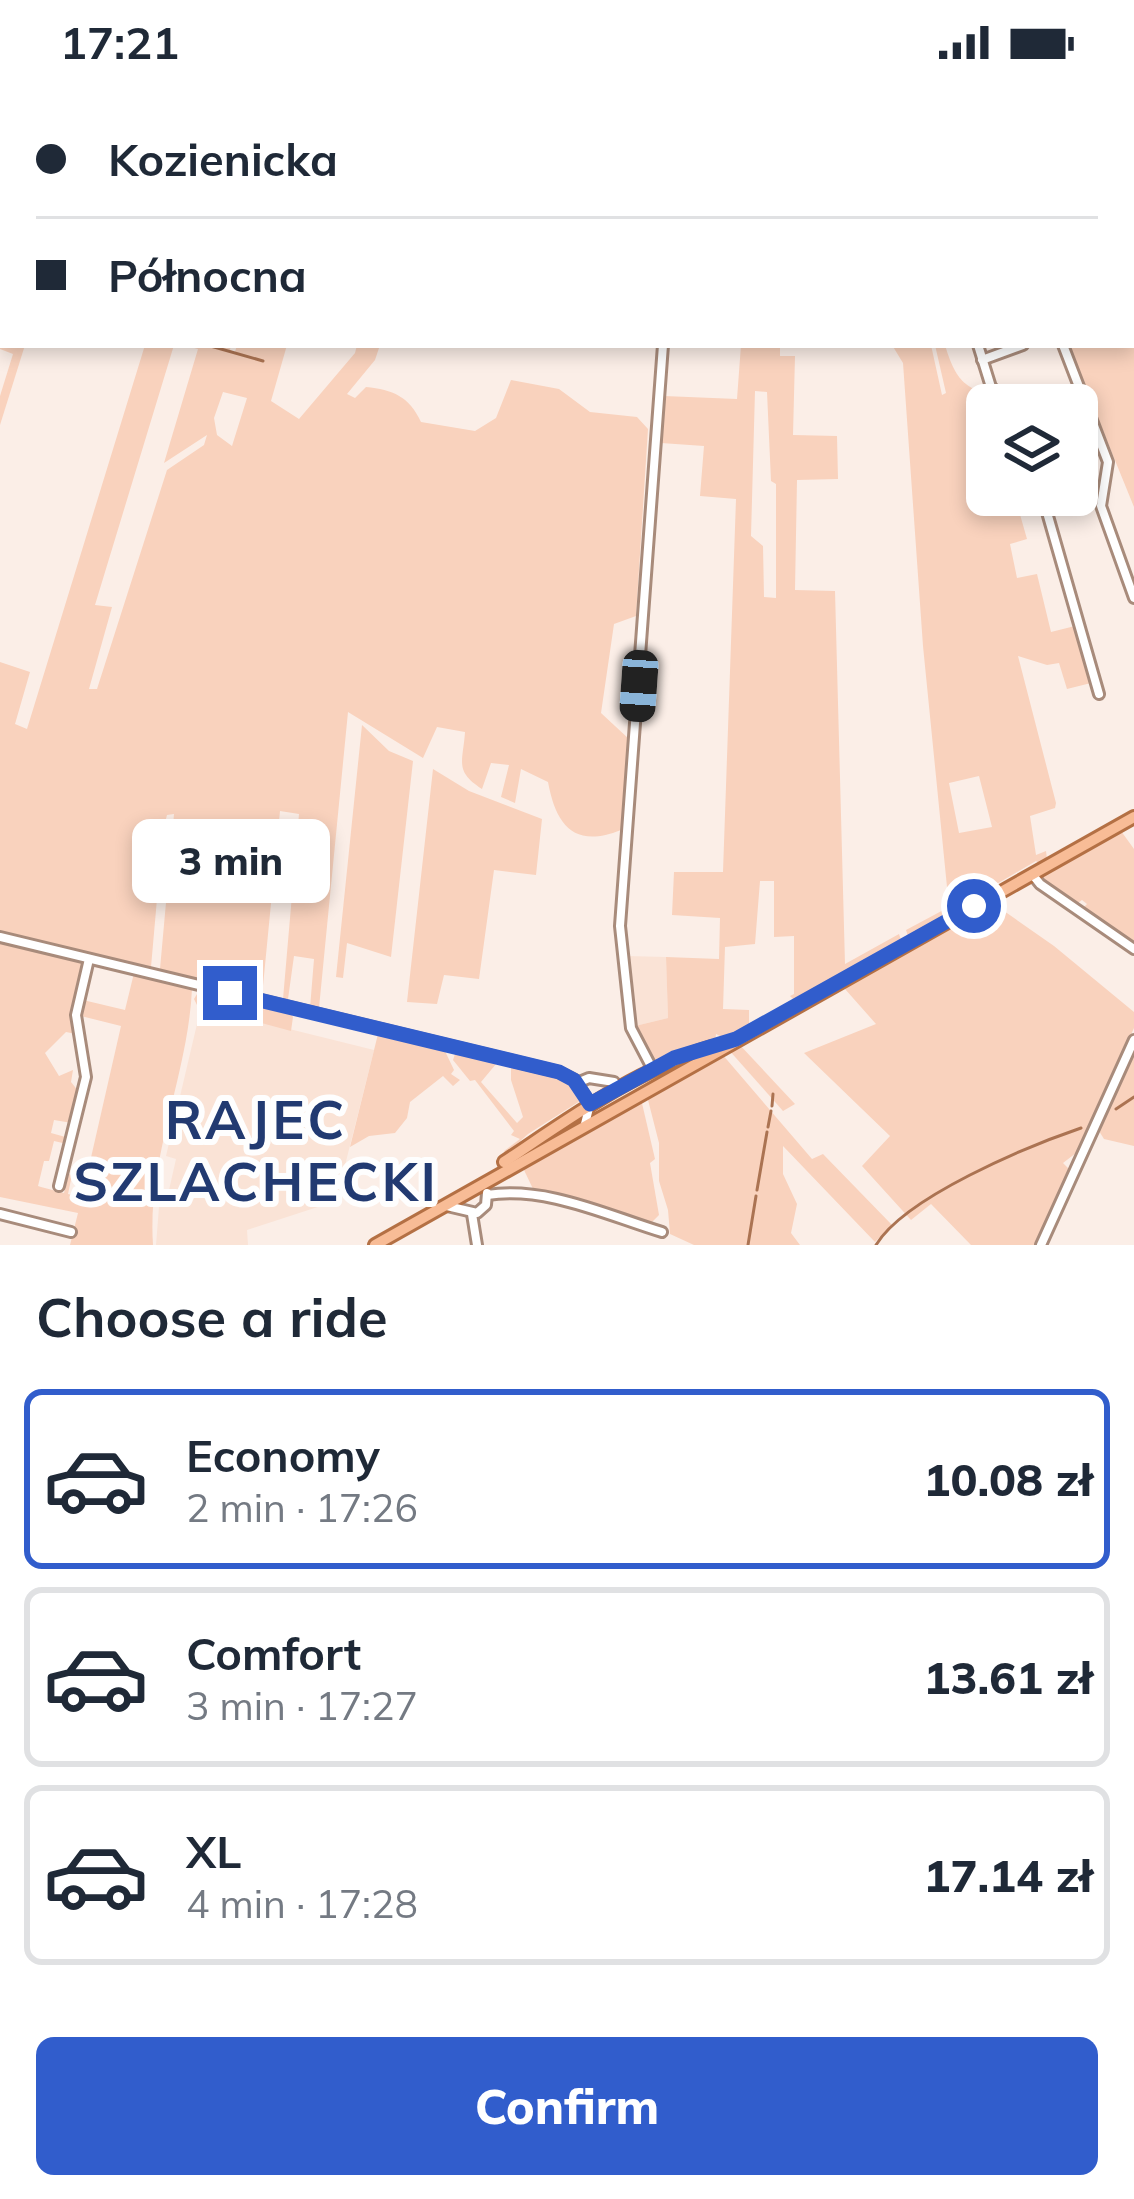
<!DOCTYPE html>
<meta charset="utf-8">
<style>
:root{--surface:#fff;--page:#f6f6f7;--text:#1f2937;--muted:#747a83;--line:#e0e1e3;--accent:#315dcc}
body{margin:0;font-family:Mulish,sans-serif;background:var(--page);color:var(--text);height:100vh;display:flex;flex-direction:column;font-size:45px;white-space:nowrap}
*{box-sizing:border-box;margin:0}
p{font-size:39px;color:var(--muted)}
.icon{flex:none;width:66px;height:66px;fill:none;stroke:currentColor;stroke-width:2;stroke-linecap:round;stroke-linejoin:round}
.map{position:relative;height:1161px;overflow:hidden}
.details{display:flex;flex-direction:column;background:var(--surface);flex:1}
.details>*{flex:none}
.banner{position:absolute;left:0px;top:0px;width:1134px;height:264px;box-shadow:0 6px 18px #0003;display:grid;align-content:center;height:264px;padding:0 36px;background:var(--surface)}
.controls{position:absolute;left:966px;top:300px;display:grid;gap:24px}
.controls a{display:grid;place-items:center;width:132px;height:132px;border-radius:18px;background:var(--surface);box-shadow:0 6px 18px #0003;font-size:60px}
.end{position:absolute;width:54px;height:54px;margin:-27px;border:15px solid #315dcc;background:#fff;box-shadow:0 0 0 6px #fff}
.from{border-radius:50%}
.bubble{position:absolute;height:84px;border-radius:18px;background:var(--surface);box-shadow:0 6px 18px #0003;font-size:39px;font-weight:800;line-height:84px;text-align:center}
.car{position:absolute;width:36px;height:72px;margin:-36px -18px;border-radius:15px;box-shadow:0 0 9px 3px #0007;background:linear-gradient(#222 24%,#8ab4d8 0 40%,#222 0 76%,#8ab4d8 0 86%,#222 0)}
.banner b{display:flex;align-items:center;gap:42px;height:114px;font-size:45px}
.banner b+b{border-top:3px solid var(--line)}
.banner i{width:30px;height:30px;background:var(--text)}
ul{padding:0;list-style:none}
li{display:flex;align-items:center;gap:36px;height:180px;margin:0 24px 18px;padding:0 12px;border:6px solid var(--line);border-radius:18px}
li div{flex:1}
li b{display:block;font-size:45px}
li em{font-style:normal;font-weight:800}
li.active{border-color:var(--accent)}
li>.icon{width:108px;height:108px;stroke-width:1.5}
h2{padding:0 36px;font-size:54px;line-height:144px}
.cta{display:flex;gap:24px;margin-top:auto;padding:24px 36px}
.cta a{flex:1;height:138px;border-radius:18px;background:var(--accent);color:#fff;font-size:48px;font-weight:800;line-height:138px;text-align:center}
.status{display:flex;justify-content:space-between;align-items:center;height:84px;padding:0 60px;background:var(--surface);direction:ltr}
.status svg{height:33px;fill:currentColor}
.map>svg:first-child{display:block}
.built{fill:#fae3d6}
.green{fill:#f9d2bd;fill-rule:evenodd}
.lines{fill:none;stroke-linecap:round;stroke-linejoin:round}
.stream{stroke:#ab7352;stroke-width:3}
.minor-casing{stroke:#a88b7b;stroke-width:14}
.major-casing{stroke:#b47044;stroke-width:16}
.minor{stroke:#fff;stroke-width:8}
.major{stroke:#f8bc96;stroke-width:10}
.route{stroke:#315dcc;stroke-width:15}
.labels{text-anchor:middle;stroke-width:12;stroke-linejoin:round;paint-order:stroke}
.district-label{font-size:54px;font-weight:bold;letter-spacing:3px;fill:#223a71;stroke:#fefefe}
</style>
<div class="status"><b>17:21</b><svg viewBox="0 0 49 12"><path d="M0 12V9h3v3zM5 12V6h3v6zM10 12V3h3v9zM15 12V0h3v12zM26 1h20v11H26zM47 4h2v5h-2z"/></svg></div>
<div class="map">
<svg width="1134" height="1161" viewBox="0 0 1134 1161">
<rect width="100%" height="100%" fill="#fbeee7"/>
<!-- built -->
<g class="built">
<polygon points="627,872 666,873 668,934 635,942"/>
<polygon points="201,923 374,966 336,1117 247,1146 248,1161 156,1161 159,1123 161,1114 167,1115 176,1075 166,1072"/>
</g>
<!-- green -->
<g class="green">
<polygon points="0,54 3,261 25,261 0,341 0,312 13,270 0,265"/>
<polygon points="1131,255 1134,262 1134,423 1068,261 1131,261"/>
<path d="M145,261H174L95,521L112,523L89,605H97L167,386L204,361L207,351L164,379L198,265L183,261H231L230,266L235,268L237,261H287L271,317L299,335L355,269L357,261H380L375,276L347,310L355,314L366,303C393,306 409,312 421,338L475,347L496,334L511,296L559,305L590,328L637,333L648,345L636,532L614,540L601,629L629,655L621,746C574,765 556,741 548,698L521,685L515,719L501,713L509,681L491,679L482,705C454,687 463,678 465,648L437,643L423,674L348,628L319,924H310L314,875L294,872L288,915H283L299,730L280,727L262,912L160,885L174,730L167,731L163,747L151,883L0,848V578L30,588L15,640L27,645ZM223,308L247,314L232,362L217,351L214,334Z"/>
<path d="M741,261H780V272H795L793,351L837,352L838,395L797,396L795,506L835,507L845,880L899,850L901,856L794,916L790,912L794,910V852L774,853V797H760L755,860L725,863L723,925L749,926V940L724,954L716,950L715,958L656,976L650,974L635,942L668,934L666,873L719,875L720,834L672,831L674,788H723L736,415L700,412L704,362L661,359L664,312L737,315ZM755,307L767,308L771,397L776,400V514L764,513L763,462L751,452Z"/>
<path d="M892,261H931L942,311L946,309L935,261H945C959,308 970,300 1005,321H987V411H996L1000,423L1017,420L1027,455L1010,460L1017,494L1037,490L1051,548L1075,542L1095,598L1067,605L1059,579L1047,581L1018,572L1056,719L1055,724L1030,732L1036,771L1046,767L1047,775L1040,780L1036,777L908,852L906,846L949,823L923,562L903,279ZM979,692L992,743L959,749L949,699Z"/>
<polygon points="362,641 389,667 413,677 391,873 347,859 343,894 336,893"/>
<polygon points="433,685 469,707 542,735 536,791 494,786 479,895 444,891 437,920 407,918"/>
<polygon points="1121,747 1134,765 1134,862 1082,825 1087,820 1082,816 1075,821 1039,794 1038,790"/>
<polygon points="994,820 1054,862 1134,928 1134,944 1076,1069 1063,1079 1070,1086 1037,1161 971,1161 931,1120 911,1136 862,1082 890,1052 804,969 876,940 845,905 852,899 850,896"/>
<path d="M0,856L81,875C85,901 70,923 76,950L66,948L45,969L59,992L73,986L71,998L79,1008L72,1039L54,1036L51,1049L69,1054L67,1060L54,1057L49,1077H44L38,1102L41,1103L64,1109L69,1090L72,1091L68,1110L82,1113L121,942L81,932L83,916L125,926L134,889L192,905C188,991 147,1074 153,1161H70L78,1129L0,1113Z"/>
<polygon points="200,905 288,926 293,933 291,947 202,923 200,927 194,915"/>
<polygon points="378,950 444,965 454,986 451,990 460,996 453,1002 443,992 410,1018 407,1034 395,1049 369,1052 350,1063"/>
<polygon points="738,959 795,1020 783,1027 728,965"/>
<polygon points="1134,967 1134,1062 1104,1055 1099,1047"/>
<polygon points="462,969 504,979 496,980 481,998 517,1039 523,1033 511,996 511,982 561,992 576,1002 580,1017 528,1050 506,1070 504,1067 520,1055 511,1051 514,1047 475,996 470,997 453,976 455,970"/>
<polygon points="722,970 812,1075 823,1070 892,1141 875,1158 783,1062 783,1090 797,1120 791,1149 800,1161 694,1161 670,1150 668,1126 659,1097 659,1059 647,1012"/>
<polygon points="641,1015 655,1075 650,1079 659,1131 652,1138 588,1117 581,1122 534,1107 524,1086 519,1085"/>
</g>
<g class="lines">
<!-- stream -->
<g class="stream">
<polyline points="0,192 3,193"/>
<polyline points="207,261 263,277"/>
<polyline points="772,1022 773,1010"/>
<polyline points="1116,1025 1134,1013"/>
<polyline points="768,1043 771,1027"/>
<polyline points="757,1106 767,1048"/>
<polyline points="748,1161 756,1112"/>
<path d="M876,1161C905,1113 1028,1062 1081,1044"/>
</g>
<defs>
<g id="minor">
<polyline points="778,3 779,0"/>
<polyline points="1118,3 1119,0"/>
<polyline points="1131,10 1134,9"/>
<polyline points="0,14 3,14"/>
<polyline points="1131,58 1134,65"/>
<polyline points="978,261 991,303 1011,321"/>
<polyline points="1063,261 1108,378 1101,422 1134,514"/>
<polyline points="982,276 1023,261"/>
<polyline points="1042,411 1099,610"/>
<polyline points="1032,790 1040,800 1134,865"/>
<polyline points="0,853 559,988 575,996 590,1020 585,1040"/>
<polyline points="653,986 631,944 620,842 663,261"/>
<polyline points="577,999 589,994 614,998"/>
<polyline points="59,1102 86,993 76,931 89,875"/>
<path d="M487,1111C547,1102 606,1131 662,1148"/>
<polyline points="447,1122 477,1129 486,1121 487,1109"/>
<polyline points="0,1130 71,1148"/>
<polyline points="472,1130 477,1161"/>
<polyline points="1041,1161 1134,956"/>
</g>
<g id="major">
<path d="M504,1078C570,1034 635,986 712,963"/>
<polyline points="375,1161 1134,733"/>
</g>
</defs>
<!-- minor casing -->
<use href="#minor" class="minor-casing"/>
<!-- major casing -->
<use href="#major" class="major-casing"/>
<!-- minor -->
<use href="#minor" class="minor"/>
<!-- major -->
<use href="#major" class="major"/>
</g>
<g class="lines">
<!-- route -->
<polyline class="route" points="230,909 559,988 574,996 590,1020 674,974 736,955 974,822"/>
</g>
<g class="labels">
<!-- district labels -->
<g class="district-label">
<text x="256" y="1055">RAJEC<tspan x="256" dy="62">SZLACHECKI</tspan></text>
</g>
</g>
</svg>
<div class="controls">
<a><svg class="icon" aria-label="layers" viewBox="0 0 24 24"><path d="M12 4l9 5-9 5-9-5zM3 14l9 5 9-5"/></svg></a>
</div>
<i class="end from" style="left:974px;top:822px"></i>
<i class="end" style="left:230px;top:909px"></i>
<div class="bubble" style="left:132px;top:735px;width:198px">3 min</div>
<i class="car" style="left:639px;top:602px;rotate:184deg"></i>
<div class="banner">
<b><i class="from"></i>Kozienicka</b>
<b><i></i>Północna</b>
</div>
</div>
<section class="details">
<h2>Choose a ride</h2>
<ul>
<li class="active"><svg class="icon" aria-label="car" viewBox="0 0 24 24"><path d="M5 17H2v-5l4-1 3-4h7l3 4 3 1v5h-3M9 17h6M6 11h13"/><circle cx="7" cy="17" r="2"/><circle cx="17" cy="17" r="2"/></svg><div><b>Economy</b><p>2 min · 17:26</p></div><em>10.08 zł</em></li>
<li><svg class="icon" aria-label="car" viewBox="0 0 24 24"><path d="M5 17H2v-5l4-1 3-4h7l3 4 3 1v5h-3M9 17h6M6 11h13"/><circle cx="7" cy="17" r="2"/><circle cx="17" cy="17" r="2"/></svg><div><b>Comfort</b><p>3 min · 17:27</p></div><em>13.61 zł</em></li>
<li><svg class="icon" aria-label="car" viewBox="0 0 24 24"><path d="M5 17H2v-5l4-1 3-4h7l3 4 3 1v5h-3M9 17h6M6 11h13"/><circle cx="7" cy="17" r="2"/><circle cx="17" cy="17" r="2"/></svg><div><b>XL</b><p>4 min · 17:28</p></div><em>17.14 zł</em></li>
</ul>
<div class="cta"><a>Confirm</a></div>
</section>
